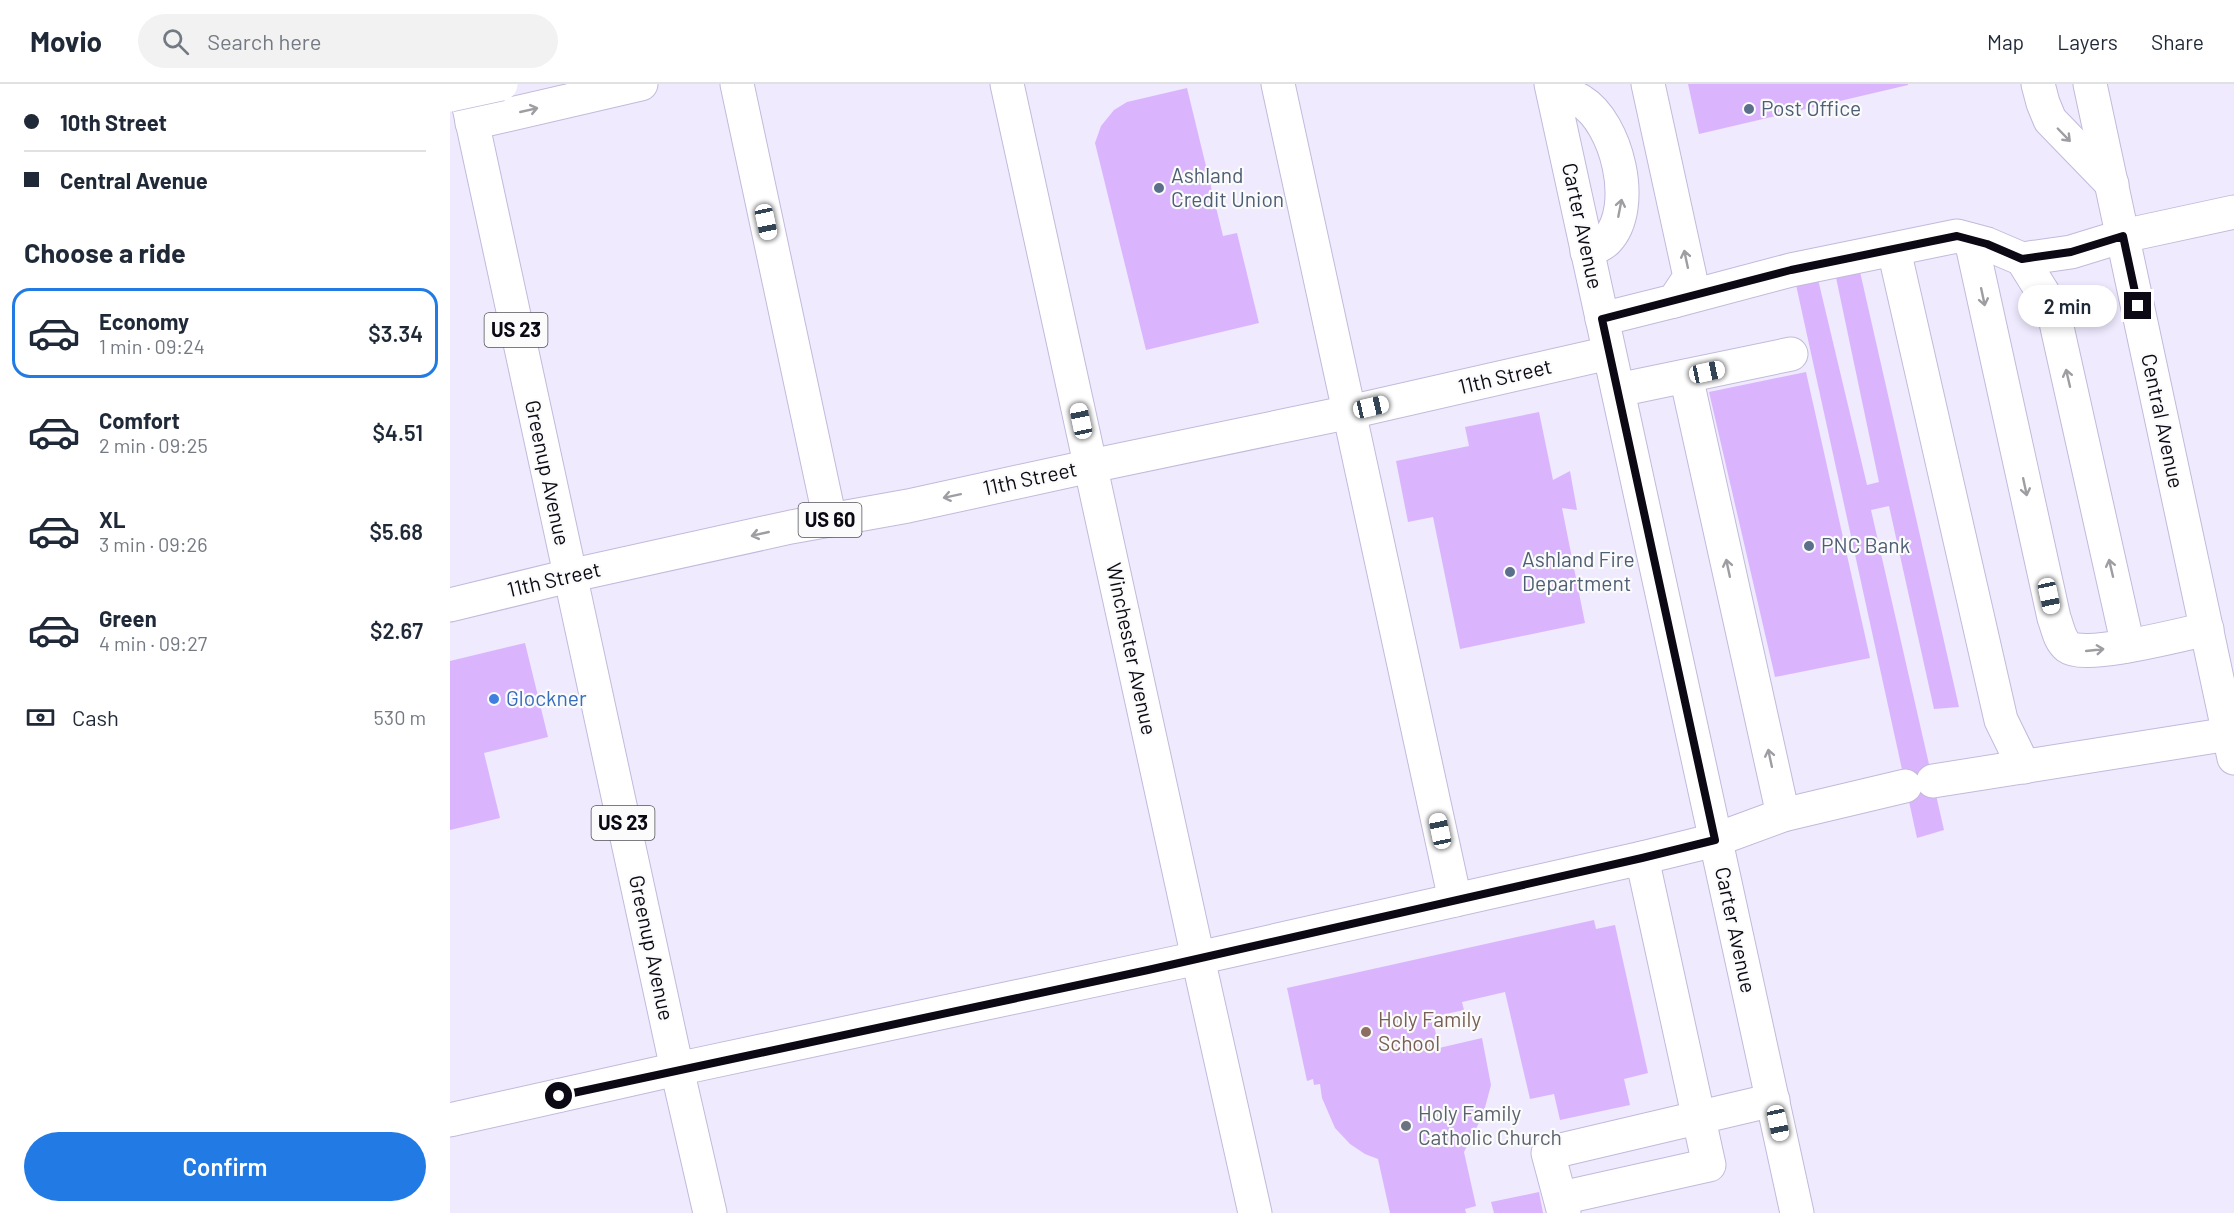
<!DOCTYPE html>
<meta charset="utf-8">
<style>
:root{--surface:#fff;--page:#f2f2f3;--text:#1f2937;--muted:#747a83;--line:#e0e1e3;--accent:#227be5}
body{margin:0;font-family:Barlow,sans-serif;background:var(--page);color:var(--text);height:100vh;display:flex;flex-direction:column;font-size:22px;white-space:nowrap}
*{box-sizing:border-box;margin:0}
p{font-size:20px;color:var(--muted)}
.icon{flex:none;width:33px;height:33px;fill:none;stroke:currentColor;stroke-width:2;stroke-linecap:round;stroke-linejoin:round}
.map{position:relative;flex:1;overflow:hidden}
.panel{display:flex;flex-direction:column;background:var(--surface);width:450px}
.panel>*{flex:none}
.top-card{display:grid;align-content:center;height:132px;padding:0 24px;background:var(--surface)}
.end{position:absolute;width:27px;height:27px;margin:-14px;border:8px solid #0c0914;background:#fff;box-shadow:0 0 0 3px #fff}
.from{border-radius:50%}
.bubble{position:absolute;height:42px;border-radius:21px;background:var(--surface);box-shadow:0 3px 9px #0003;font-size:20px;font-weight:600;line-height:42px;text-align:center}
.car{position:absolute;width:18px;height:36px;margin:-18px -9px;border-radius:8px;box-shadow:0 0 4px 2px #0007;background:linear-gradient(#fff 24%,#345 0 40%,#fff 0 76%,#345 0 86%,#fff 0)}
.top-card b{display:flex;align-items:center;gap:21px;height:57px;font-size:22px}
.top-card b+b{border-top:2px solid var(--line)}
.top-card i{width:15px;height:15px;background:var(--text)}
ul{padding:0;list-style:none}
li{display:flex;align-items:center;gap:18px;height:90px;margin:0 12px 9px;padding:0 12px;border:3px solid transparent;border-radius:18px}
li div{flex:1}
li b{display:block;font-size:22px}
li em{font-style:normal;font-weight:600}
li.active{border-color:var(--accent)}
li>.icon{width:54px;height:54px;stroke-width:1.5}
h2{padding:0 24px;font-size:27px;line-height:72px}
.pay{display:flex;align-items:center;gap:15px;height:66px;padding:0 24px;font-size:22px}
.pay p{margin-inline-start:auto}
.cta{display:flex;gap:12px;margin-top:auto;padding:12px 24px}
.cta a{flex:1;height:69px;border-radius:36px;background:var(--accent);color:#fff;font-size:24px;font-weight:600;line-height:69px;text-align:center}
header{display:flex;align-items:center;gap:36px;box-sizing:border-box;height:84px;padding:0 30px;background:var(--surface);border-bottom:2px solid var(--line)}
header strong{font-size:28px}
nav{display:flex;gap:33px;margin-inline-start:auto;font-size:21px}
.search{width:420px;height:54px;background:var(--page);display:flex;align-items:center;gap:15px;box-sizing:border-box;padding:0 21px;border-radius:33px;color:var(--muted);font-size:22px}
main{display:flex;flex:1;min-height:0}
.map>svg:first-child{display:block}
.building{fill:#dab5fe}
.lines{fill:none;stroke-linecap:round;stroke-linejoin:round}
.minor-casing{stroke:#c2bada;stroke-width:35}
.major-casing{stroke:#c2bada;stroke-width:35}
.highway-casing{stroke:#c2bada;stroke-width:35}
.minor{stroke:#fff;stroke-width:33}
.major{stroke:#fff;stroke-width:33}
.highway{stroke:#fff;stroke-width:33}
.highway-bridge-casing{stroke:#c2bada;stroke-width:35;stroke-linecap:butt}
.highway-bridge{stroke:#fff;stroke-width:33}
.oneway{stroke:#9e9da1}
.route{stroke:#0c0914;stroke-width:8}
.service-dot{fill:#5c6f8a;stroke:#fafbfa;stroke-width:2}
.shop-dot{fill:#3f7fe0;stroke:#fafbfa;stroke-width:2}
.education-dot{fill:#8d6e63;stroke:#fafbfa;stroke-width:2}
.worship-dot{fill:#6b7280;stroke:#fafbfa;stroke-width:2}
.labels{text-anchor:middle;stroke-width:4.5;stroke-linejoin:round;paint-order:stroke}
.shield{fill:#fafbfa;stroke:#535259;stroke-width:1.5}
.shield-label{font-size:20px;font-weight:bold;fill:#0c0914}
.service-label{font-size:21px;fill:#4e5e75;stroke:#fafbfa;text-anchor:start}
.street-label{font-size:21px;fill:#0c0914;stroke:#fafbfa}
.shop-label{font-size:21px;fill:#366cbe;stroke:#fafbfa;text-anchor:start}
.education-label{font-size:21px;fill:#785e54;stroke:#fafbfa;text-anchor:start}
.worship-label{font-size:21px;fill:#5b616d;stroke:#fafbfa;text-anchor:start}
</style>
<header>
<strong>Movio</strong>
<div class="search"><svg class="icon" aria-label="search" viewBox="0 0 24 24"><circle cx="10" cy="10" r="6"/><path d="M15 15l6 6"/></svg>Search here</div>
<nav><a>Map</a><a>Layers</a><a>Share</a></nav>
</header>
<main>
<section class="panel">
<div class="top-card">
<b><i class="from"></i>10th Street</b>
<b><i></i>Central Avenue</b>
</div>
<h2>Choose a ride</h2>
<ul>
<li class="active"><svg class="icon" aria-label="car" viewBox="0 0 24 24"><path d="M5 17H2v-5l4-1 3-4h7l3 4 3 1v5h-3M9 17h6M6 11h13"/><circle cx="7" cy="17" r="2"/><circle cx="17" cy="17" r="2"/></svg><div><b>Economy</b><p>1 min · 09:24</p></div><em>$3.34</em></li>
<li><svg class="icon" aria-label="car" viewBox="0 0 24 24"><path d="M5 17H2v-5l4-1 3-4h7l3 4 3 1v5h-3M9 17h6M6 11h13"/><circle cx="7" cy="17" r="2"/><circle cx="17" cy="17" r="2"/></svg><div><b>Comfort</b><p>2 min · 09:25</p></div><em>$4.51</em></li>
<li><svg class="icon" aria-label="car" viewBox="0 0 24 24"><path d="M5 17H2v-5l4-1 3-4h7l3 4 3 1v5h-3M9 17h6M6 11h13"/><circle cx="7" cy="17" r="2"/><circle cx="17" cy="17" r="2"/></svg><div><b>XL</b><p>3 min · 09:26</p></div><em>$5.68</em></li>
<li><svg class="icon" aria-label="car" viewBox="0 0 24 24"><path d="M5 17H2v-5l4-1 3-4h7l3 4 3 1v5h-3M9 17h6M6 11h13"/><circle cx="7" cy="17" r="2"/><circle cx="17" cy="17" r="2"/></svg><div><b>Green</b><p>4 min · 09:27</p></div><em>$2.67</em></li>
</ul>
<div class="pay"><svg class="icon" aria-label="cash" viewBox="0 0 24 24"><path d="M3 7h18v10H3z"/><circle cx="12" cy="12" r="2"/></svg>Cash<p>530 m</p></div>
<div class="cta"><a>Confirm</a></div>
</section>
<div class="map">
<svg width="1784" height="1129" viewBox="0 0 1784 1129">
<rect width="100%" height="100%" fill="#efeafe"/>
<!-- building -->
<g class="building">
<polygon points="1238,0 1458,0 1458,1 1249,50"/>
<polygon points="737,4 773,152 787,149 809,239 696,266 645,59 651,42 664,26 677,18"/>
<polygon points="1408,179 1509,623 1484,625 1439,422 1421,426 1494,746 1467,754 1343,187 1366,187 1417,401 1429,398 1384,184"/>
<polygon points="1356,288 1420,574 1325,593 1259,308"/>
<polygon points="1089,328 1103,396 1120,387 1127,426 1112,424 1135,539 1010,565 983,433 958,438 946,377 1019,362 1015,343"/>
<polygon points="75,559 98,653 34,669 50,734 0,746 0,577"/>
<polygon points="1144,836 1146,845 1165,841 1198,989 1174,995 1180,1021 1110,1036 1104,1010 1080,1015 1055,908 1012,918 1014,926 982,933 989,964 1032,954 1041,1001 1033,1031 1014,1068 1026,1122 1015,1125 1016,1129 940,1129 928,1075 915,1070 900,1060 885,1044 872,1014 870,1000 864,1001 863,995 857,997 837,904"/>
<polygon points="1089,1108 1093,1129 1044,1129 1041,1118"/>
</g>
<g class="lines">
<defs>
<g id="minor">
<polyline points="287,0 380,436"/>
<polyline points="828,0 1005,816"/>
<polyline points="1101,0 1347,1129"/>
<polyline points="1588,0 1593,19 1600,36 1662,100"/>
<path d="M1104,11C1112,12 1124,12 1131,17C1167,39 1188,123 1157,156C1153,161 1143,164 1137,168"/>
<polyline points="22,39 191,0"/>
<path d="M1521,156L1604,534C1608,544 1609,556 1618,563C1635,576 1733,550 1757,545"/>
<polyline points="1444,166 1551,636 1574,683"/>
<polyline points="1572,175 1621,168 1673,152 1784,128"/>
<polyline points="1224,217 1341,186 1507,152 1537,160 1572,175 1603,225 1678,562"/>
<polyline points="1152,235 1224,217 1240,193 1198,0"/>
<polyline points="1236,292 1333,731"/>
<polyline points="1168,306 1341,270"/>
<polyline points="641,382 900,328 1159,269"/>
<polyline points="0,521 119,492"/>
<polyline points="1483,697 1779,650"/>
<polyline points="748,874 1192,774 1265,756 1333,731 1455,702"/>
<polyline points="0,1036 227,985"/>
<polyline points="1111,1114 1259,1081 1192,774"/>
<polyline points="1114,1129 1098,1069 1323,1016"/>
</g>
<g id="major">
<polyline points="1640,0 1784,674"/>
<polyline points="748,874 805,1129"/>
<polyline points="227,985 260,1129"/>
</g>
<g id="highway">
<polyline points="14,0 227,985 748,874 557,0"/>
<polyline points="119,492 341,443 458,422 641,382"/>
</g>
</defs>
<!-- minor casing -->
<use href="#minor" class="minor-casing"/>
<!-- major casing -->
<use href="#major" class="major-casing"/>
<!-- highway casing -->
<use href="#highway" class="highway-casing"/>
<!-- minor -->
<use href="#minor" class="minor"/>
<!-- major -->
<use href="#major" class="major"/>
<!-- highway -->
<use href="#highway" class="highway"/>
<defs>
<polyline id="highway-bridge" points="0,11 51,0"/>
</defs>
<!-- highway-bridge casing -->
<use href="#highway-bridge" class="highway-bridge-casing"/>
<!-- highway-bridge -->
<use href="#highway-bridge" class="highway-bridge"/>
</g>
<!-- one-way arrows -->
<defs><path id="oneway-shaft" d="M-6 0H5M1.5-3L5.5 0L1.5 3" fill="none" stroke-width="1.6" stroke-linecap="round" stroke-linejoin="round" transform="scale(1.5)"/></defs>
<g class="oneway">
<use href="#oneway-shaft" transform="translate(79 26) rotate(-13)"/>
<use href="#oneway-shaft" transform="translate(1614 51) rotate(46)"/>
<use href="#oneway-shaft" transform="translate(1170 124) rotate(-79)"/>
<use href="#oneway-shaft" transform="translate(1236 175) rotate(-102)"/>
<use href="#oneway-shaft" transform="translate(1533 213) rotate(78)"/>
<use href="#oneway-shaft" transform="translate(1618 294) rotate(-103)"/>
<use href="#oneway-shaft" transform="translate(1575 403) rotate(78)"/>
<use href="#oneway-shaft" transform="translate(502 412) rotate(168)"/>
<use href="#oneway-shaft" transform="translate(310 450) rotate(167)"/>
<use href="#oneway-shaft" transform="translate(1278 484) rotate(-102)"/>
<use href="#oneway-shaft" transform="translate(1661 484) rotate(-103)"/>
<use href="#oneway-shaft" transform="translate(1645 566) rotate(-6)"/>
<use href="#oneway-shaft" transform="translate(1320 674) rotate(-102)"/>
</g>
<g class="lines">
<!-- route -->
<polyline class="route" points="109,1012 698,886 1192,774 1265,756 1152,235 1341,186 1507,152 1537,160 1572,175 1621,168 1673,152 1688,222"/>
</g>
<!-- markers -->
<g class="service-dot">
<circle cx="1299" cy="25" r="6"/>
<circle cx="709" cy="104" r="6"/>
<circle cx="1359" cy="462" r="6"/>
<circle cx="1060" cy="488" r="6"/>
</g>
<circle class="shop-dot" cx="44" cy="615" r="6"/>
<circle class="education-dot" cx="916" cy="948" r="6"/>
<circle class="worship-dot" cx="956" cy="1042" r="6"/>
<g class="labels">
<!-- shield labels -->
<g class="shield">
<rect x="34.5" y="229" width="63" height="34" rx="4.5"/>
<rect x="348.5" y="419" width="63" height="34" rx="4.5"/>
<rect x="141.5" y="722" width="63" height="34" rx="4.5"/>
</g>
<g class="shield-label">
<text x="66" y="253">US 23</text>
<text x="380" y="443">US 60</text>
<text x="173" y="746">US 23</text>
</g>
<!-- service labels -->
<g class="service-label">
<text x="1311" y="32">Post Office</text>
<text x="721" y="99">Ashland<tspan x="721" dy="24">Credit Union</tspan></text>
<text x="1371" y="469">PNC Bank</text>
<text x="1072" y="483">Ashland Fire<tspan x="1072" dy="24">Department</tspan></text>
</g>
<!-- street labels -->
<g class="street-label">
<text transform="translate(1132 142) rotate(78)" y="7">Carter Avenue</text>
<text transform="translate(1055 293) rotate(-13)" y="7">11th Street</text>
<text transform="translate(1712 337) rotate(78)" y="7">Central Avenue</text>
<text transform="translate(97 389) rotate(78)" y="7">Greenup Avenue</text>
<text transform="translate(580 395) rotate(-12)" y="7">11th Street</text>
<text transform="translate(104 496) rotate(-13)" y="7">11th Street</text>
<text transform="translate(681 565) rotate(78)" y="7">Winchester Avenue</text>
<text transform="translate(1285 846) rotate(78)" y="7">Carter Avenue</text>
<text transform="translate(201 864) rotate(78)" y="7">Greenup Avenue</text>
</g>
<!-- shop labels -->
<g class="shop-label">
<text x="56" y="622">Glockner</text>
</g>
<!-- education labels -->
<g class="education-label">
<text x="928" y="943">Holy Family<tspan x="928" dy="24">School</tspan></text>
</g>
<!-- worship labels -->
<g class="worship-label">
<text x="968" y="1037">Holy Family<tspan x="968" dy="24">Catholic Church</tspan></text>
</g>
</g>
</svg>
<i class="end from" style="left:109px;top:1012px"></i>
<i class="end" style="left:1688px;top:222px"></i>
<div class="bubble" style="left:1568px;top:201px;width:99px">2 min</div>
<i class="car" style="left:316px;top:138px;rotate:168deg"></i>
<i class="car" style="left:1257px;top:288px;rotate:78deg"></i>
<i class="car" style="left:921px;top:323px;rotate:77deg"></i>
<i class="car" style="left:631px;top:337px;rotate:348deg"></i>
<i class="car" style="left:1599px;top:512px;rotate:168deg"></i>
<i class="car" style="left:990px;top:747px;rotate:348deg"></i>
<i class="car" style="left:1328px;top:1039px;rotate:168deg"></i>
</div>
</main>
